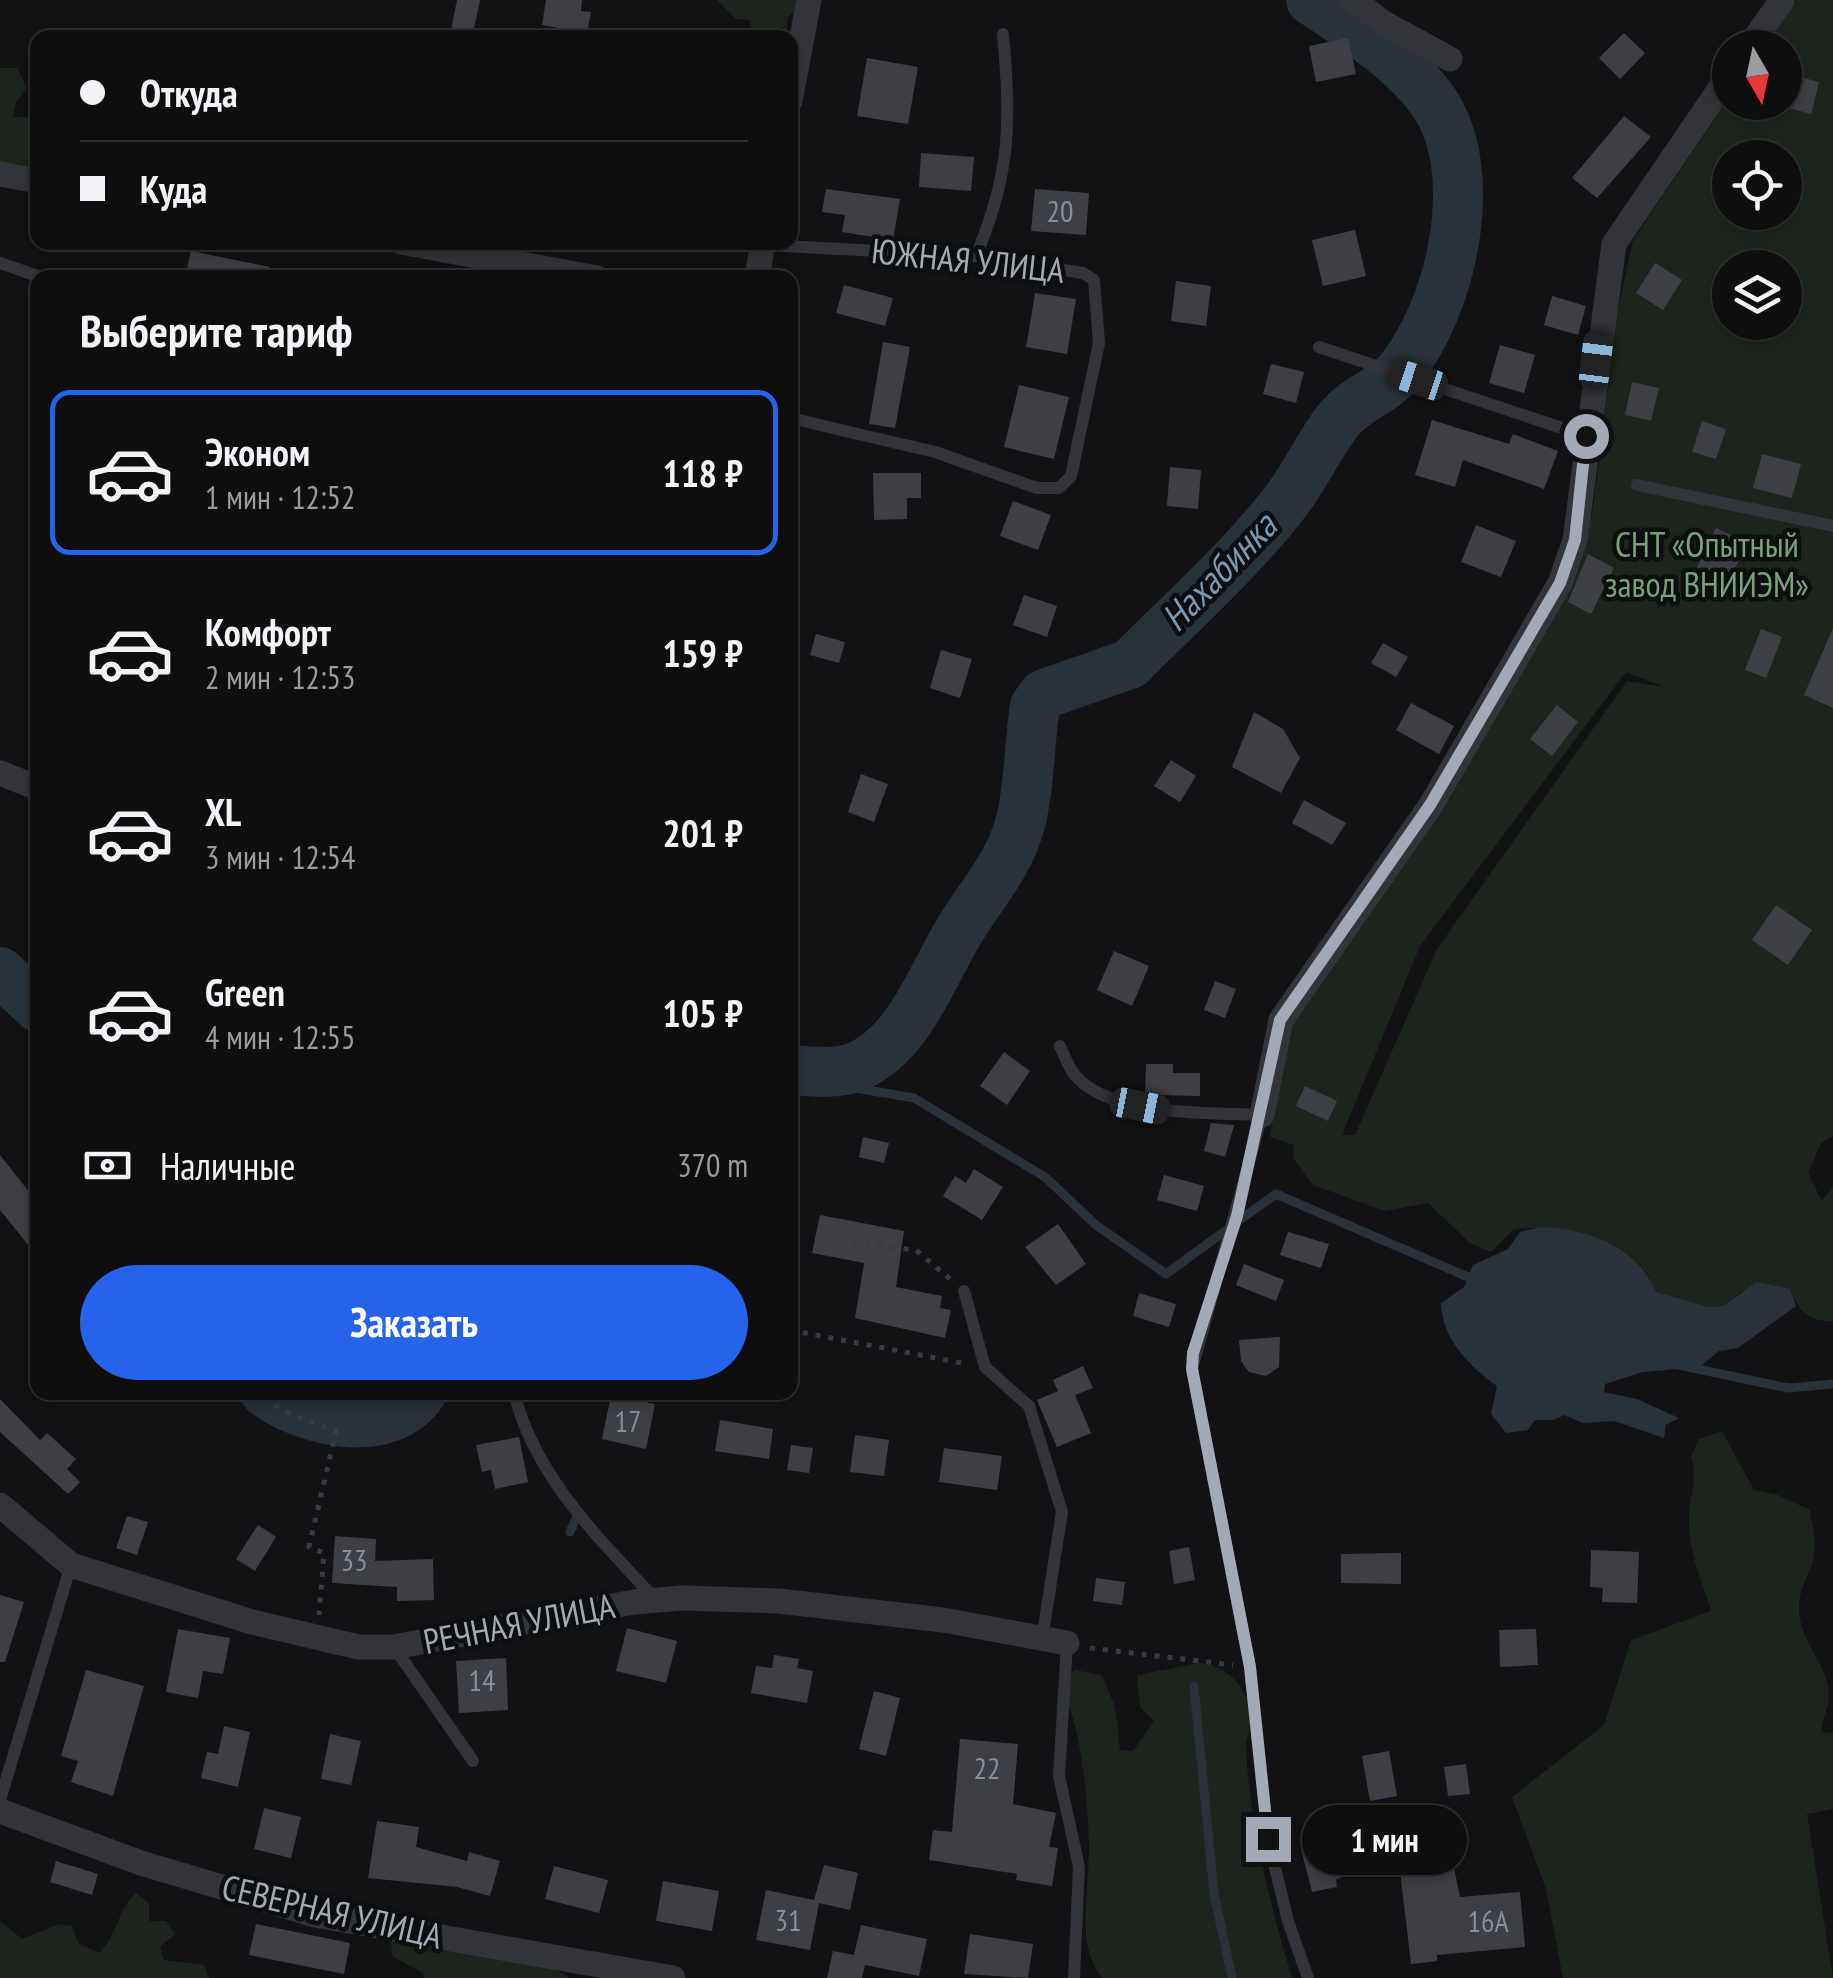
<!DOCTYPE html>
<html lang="ru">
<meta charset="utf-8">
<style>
:root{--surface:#0e0e0f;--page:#171718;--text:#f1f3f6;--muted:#9b9c9e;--line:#2e2e2f;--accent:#2563eb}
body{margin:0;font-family:"PT Sans Narrow",sans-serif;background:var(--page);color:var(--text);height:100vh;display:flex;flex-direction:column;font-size:38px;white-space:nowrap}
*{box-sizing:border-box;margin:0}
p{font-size:32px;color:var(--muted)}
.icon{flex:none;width:55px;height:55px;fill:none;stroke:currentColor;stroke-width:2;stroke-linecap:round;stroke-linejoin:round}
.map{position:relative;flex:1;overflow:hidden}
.side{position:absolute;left:30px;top:270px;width:768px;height:1130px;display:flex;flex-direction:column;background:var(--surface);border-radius:20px;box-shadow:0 5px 15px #0003,0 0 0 2px var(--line)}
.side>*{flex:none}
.hud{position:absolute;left:30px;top:30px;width:768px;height:220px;border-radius:20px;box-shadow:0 5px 15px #0003,0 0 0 2px var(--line);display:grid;align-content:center;height:220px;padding:0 50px;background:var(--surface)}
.needle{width:65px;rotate:171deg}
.fabs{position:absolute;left:1712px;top:30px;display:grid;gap:20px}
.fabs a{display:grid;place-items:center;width:90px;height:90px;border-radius:50%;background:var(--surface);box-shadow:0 5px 15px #0003,0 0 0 2px var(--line);font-size:50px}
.end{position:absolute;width:45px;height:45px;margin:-22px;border:12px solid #a3a9b5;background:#111;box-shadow:0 0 0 5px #111}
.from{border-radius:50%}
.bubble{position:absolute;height:70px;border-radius:35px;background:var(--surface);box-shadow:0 5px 15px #0003,0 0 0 2px var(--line);font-size:32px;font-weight:700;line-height:70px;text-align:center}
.car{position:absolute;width:30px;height:60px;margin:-30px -15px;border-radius:12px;box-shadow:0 0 8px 2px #0007;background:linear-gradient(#222 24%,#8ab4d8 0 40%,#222 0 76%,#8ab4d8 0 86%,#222 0)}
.hud b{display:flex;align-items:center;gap:35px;height:95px;font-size:38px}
.hud b+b{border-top:2px solid var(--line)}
.hud i{width:25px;height:25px;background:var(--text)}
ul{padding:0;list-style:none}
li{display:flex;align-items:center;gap:30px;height:165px;margin:0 20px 15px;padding:0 30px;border:5px solid transparent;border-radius:20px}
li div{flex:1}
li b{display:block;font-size:38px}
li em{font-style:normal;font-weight:700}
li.current{border-color:var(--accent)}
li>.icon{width:90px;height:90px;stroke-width:1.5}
h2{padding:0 50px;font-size:45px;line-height:120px}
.pay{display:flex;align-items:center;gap:25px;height:110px;padding:0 50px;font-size:38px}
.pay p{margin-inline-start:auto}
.cta{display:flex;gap:20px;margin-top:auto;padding:20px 50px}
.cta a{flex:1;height:115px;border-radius:60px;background:var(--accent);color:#fff;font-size:40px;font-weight:700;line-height:115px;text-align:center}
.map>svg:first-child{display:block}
.green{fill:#1d241d;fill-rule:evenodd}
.water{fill:#283238}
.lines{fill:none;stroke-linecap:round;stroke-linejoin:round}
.stream{stroke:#283238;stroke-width:9}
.river{stroke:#283238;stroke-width:50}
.building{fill:#3e3f44}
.path{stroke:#393b40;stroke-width:5;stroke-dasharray:5 8;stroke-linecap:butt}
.lane{stroke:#333439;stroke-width:12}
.street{stroke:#333439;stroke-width:25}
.route{stroke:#a3a9b5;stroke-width:12}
.labels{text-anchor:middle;stroke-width:9;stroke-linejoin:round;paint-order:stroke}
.number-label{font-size:30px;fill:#8a8e99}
.street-label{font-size:35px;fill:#a3a9b5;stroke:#0d0e0f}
.park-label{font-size:35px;fill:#7aa17b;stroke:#0d0e0f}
.water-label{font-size:38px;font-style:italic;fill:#7998b2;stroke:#0d0e0f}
</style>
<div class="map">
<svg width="1833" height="1978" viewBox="0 0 1833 1978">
<rect width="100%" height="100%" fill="#121214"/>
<!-- green -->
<g class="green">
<polygon points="717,0 801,0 801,4 787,18 787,37 755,38 749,20 736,19"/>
<path d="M1796,0H1833V1136L1821,1143L1808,1173L1822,1201L1833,1186V1321C1810,1322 1798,1311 1790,1289L1741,1292L1724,1306L1709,1307L1656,1292C1635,1235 1568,1225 1514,1229L1491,1252L1470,1243L1428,1203L1385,1211L1313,1185L1293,1158L1294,1145L1270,1137L1287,1032L1444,808L1550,622L1592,515L1618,310L1633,240L1730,97V102H1785V48L1764,47ZM1730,158H1785V212H1730ZM1730,268H1785V322H1730ZM1626,672L1665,687L1627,681L1437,949L1355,1135H1342L1420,946Z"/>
<polygon points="0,68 17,68 27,87 16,102 13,117 37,117 37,174 23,166 0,168"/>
<path d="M1722,1431L1754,1490L1775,1494L1810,1510C1813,1528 1818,1546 1812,1564C1806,1580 1799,1590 1799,1608C1799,1642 1827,1662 1829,1694C1830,1707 1821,1718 1822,1732L1833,1733V1809L1807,1814L1833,1978H1563L1546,1889L1512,1797L1604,1725L1631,1640L1711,1611C1703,1584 1690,1556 1689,1526C1688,1499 1698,1486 1691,1456L1699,1439Z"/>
<path d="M1200,1663C1225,1666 1247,1685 1251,1713C1253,1725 1245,1738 1246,1751C1251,1828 1270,1904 1292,1978H1102C1075,1944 1089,1892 1089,1850C1089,1814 1084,1769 1077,1734C1073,1715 1066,1701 1065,1681L1075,1670L1102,1675L1115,1707L1120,1750L1133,1751L1154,1721L1140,1707L1137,1675Z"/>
<path d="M136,1893L149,1904V1921H166L175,1934L160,1947L164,1960L204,1965L209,1978H0V1921L22,1939L59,1924L72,1926L78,1943L99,1953C118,1934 117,1911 136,1893Z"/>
<polygon points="391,1939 549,1965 569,1978 424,1978 423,1973 392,1956"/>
</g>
<!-- water -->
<path class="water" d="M1540,1227C1588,1229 1637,1245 1656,1292L1709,1307L1723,1306L1757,1282L1790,1289L1796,1306L1738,1348L1719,1351L1700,1367L1643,1372L1605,1384L1604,1392L1637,1399L1679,1418L1666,1425L1664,1438L1614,1421L1583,1423L1564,1415L1554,1420H1535L1528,1430L1506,1433L1491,1414L1497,1386C1469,1366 1442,1339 1441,1303L1464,1287L1473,1265L1508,1249L1520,1232Z"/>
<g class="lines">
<!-- stream -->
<g class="stream">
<polyline points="790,1077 914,1098 1045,1177 1096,1225 1166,1274 1225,1231"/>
<polyline points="1241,1219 1276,1194 1475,1280"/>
<polyline points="1669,1363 1788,1388 1833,1384"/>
<polyline points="570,1532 577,1516"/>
<polyline points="1194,1686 1214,1894 1232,1978"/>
</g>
<!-- river -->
<g class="river">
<polyline points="0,972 38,1007"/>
<path d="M790,1070C812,1071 838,1075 858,1066C909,1044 932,976 958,933C981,894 1010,865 1021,820C1030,783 1029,744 1035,706L1044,694L1130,664L1145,649C1193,602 1245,554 1286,501C1306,475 1319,444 1340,418C1356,399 1383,391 1399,372C1451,309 1483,173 1433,101C1403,59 1353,28 1311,0"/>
<path d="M265,1392C305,1422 389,1442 422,1392"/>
</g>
</g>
<!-- building -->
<g class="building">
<polygon points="457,0 480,0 472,38 450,35"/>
<polygon points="546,0 582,0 581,11 591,12 587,33 542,25"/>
<polygon points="1624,33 1645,53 1620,79 1599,58"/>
<polygon points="1348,38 1356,74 1316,82 1309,46"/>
<polygon points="867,58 918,67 908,124 857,116"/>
<polygon points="1785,73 1819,82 1811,114 1785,107"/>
<polygon points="1624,116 1651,137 1597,198 1572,178"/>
<polygon points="921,153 974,157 971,191 919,187"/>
<polygon points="826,189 900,199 893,240 842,232 845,215 822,212"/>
<polygon points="1035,189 1089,193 1086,235 1031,231"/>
<polygon points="1355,230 1366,276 1323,286 1312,240"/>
<polygon points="191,251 270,267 269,278 185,278"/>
<polygon points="1655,263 1682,280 1663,310 1636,293"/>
<polygon points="1176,281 1211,286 1206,326 1171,321"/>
<polygon points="844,285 893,298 885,326 836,313"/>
<polygon points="1035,293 1076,299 1067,354 1026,347"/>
<polygon points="1552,296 1586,306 1578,335 1544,325"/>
<polygon points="883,342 910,347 895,428 869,424"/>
<polygon points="1500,345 1535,355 1524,393 1489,383"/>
<polygon points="1271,364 1304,372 1296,403 1263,394"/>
<polygon points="1632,382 1659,388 1651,421 1625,415"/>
<polygon points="1019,385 1069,397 1054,459 1004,447"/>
<polygon points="1432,420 1509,444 1513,434 1558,451 1544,489 1463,460 1455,487 1415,475"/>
<polygon points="1702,421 1726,429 1716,459 1692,452"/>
<polygon points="1762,454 1801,464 1792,498 1753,488"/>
<polygon points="1170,467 1201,470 1198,509 1167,506"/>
<polygon points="873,473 921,473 921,498 907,498 907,519 874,520"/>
<polygon points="1013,501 1051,515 1038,550 1000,536"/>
<polygon points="1476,525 1516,541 1501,577 1461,562"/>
<polygon points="1716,528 1747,543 1728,583 1697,567"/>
<polygon points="1588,554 1614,568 1591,614 1568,602"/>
<polygon points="1024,595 1057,606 1047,637 1013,625"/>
<polygon points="1833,628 1833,708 1804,695"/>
<polygon points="1761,629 1782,637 1766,678 1745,670"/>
<polygon points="816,634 845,642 839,663 810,655"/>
<polygon points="1383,643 1408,657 1396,677 1371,663"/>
<polygon points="941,650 972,659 960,698 930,688"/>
<polygon points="1411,703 1454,726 1439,754 1396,730"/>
<polygon points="1557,705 1578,722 1552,756 1530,739"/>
<polygon points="1254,712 1283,729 1300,758 1281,793 1232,767"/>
<polygon points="1171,760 1196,776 1180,802 1154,786"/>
<polygon points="861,774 888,784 874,822 848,812"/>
<polygon points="1304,800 1346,823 1332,845 1292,823"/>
<polygon points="1776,905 1812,930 1788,965 1752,940"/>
<polygon points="1114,951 1149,966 1132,1006 1097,990"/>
<polygon points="1215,981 1236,989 1225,1018 1204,1010"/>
<polygon points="1004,1052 1030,1071 1007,1105 980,1086"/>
<polygon points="1146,1064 1173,1064 1173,1073 1200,1073 1200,1096 1145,1095"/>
<polygon points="1305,1086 1337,1101 1328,1121 1296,1106"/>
<polygon points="1211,1123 1234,1125 1225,1157 1204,1151"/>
<polygon points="863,1137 889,1143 884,1163 859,1157"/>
<polygon points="0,1155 38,1203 38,1257 0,1210"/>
<polygon points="974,1169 1003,1187 982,1220 943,1196 955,1176 966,1183"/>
<polygon points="1164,1175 1204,1186 1197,1211 1157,1200"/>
<polygon points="820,1215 904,1231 896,1287 942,1296 940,1308 951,1310 945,1338 855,1318 864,1263 812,1253"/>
<polygon points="1058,1224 1086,1264 1056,1285 1025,1247"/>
<polygon points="1288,1232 1329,1244 1321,1268 1280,1255"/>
<polygon points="1244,1264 1284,1280 1276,1301 1236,1285"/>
<polygon points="1139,1293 1176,1304 1169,1327 1133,1316"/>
<polygon points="1280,1337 1279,1367 1266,1376 1249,1372 1241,1361 1239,1340"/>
<polygon points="1083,1366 1093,1388 1075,1395 1091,1433 1057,1447 1037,1400 1058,1391 1053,1380"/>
<polygon points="611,1395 655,1404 646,1449 602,1439"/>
<polygon points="0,1399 40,1440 47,1433 76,1459 67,1469 80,1482 68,1494 0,1432"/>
<polygon points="720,1420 773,1429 769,1459 715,1451"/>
<polygon points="855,1435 889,1440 884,1476 850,1472"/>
<polygon points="519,1437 528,1482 495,1489 491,1470 482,1472 476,1445"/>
<polygon points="791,1445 813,1448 809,1473 787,1470"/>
<polygon points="944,1448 1002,1456 997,1490 939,1482"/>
<polygon points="127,1516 148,1522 137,1555 116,1548"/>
<polygon points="258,1525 276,1537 255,1571 236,1559"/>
<polygon points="335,1536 376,1539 375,1561 433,1559 434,1600 397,1601 397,1587 332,1583"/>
<polygon points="1189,1547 1195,1580 1174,1584 1169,1551"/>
<polygon points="1591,1550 1639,1552 1637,1603 1602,1602 1603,1588 1590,1587"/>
<polygon points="1401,1553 1401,1584 1341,1583 1341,1554"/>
<polygon points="1096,1578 1125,1582 1122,1605 1093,1601"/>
<polygon points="0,1595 24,1602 5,1662 0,1662"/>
<polygon points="627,1628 677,1641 666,1683 616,1671"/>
<polygon points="178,1629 230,1638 223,1674 203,1671 198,1698 166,1692"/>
<polygon points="1536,1629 1538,1665 1500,1667 1499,1630"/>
<polygon points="774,1655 799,1659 797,1668 813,1671 807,1703 751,1693 756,1666 772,1668"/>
<polygon points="506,1658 508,1710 459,1713 456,1661"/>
<polygon points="86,1670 144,1686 113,1796 71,1782 78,1761 61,1756"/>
<polygon points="874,1691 900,1698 886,1756 859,1749"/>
<polygon points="224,1726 250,1732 238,1787 201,1778 207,1752 218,1754"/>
<polygon points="330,1734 361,1741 351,1785 321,1779"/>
<polygon points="960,1739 1018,1744 1013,1804 1056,1813 1049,1847 1058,1848 1052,1886 1016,1880 1017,1874 929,1860 933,1830 952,1832"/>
<polygon points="1389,1751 1397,1796 1370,1801 1362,1756"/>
<polygon points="1466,1764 1470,1794 1448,1796 1444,1767"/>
<polygon points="264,1808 301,1817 291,1858 254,1849"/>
<polygon points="377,1821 419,1827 416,1847 467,1861 469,1852 500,1861 490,1896 457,1887 368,1878"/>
<polygon points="1424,1825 1430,1862 1452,1858 1460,1897 1520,1892 1525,1947 1437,1955 1437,1961 1411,1964 1400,1871 1393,1872 1386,1832"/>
<polygon points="1332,1841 1341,1878 1336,1879 1337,1887 1312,1892 1301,1849"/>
<polygon points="56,1861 98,1874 92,1895 50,1882"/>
<polygon points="824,1865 858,1873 850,1910 819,1903 810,1950 756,1940 766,1890 814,1900"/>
<polygon points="554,1866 608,1880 599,1913 545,1899"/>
<polygon points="663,1881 719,1891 712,1931 656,1921"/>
<polygon points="256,1924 350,1943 344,1974 249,1955"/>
<polygon points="861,1925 927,1939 919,1976 865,1965 862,1978 827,1978 833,1951 854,1955"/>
<polygon points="970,1934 1033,1944 1028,1978 964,1974"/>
</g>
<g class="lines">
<!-- path -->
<g class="path">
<polyline points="852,1243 916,1250 950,1279"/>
<polyline points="790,1330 967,1364"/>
<polyline points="252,1392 292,1415 336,1431 309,1547 324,1553 319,1615"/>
<polyline points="1090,1648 1233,1665"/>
</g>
<!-- lane -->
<g class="lane">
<polyline points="763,245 976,256 1083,273 1094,280 1099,343 1071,476 1059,488 1037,488 935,452 790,418"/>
<path d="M976,256C1011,172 1011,123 1003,34"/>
<polyline points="0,263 43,278"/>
<polyline points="1319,347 1586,436"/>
<polyline points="1637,485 1833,526"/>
<path d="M1060,1046C1064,1055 1068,1066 1074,1074C1109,1118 1211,1112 1262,1115L1192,1369L1250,1667L1268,1839L1288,1921L1308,1978"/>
<polyline points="964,1291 985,1367 1029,1406 1062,1512 1042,1639"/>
<path d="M514,1392C534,1476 599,1538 655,1599"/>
<polyline points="1067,1643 1059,1776 1079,1867 1074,1978"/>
<polyline points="394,1647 473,1761"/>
<polyline points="0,1800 71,1565"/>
</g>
<!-- street -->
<g class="street">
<polyline points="1354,0 1382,22 1450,59"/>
<polyline points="1748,48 1782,0"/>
<polyline points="790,101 809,0"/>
<polyline points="0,174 38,181"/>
<polyline points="401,242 597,278"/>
<polyline points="757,278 763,242"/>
<polyline points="0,773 38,788"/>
<polyline points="1262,1115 1281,1020 1431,805 1560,583 1575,540 1614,244 1730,74"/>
<polyline points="0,1505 71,1565 252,1622 358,1647 394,1647 634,1602 682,1598 779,1601 943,1620 1067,1643"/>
<polyline points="0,1811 141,1863 315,1915 673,1978"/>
</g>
</g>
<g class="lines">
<!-- route -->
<polyline class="route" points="1268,1839 1250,1667 1192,1369 1193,1353 1237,1216 1280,1020 1430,805 1560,583 1575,540 1586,436"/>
</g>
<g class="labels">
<!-- number labels -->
<g class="number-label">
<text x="1060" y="222">20</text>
<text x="628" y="1432">17</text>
<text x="354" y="1571">33</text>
<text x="482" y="1691">14</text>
<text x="987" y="1779">22</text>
<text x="788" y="1931">31</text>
<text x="1488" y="1932">16А</text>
</g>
<!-- street labels -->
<g class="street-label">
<text transform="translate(968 261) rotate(6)" y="12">ЮЖНАЯ УЛИЦА</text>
<text transform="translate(519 1624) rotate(-11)" y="12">РЕЧНАЯ УЛИЦА</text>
<text transform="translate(332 1912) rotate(13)" y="12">СЕВЕРНАЯ УЛИЦА</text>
</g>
<!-- park labels -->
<g class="park-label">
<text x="1707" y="557">СНТ «Опытный<tspan x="1707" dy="40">завод ВНИИЭМ»</tspan></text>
</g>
<!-- water labels -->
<g class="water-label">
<text transform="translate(1219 572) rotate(-46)" y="13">Нахабинка</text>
</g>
</g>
</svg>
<div class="fabs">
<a><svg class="needle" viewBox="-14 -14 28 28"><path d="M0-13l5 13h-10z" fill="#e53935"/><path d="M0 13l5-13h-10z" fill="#9b9c9e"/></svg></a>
<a><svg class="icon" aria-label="locate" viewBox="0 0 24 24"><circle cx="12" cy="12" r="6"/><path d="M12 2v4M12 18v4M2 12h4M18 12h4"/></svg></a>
<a><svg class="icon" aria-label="layers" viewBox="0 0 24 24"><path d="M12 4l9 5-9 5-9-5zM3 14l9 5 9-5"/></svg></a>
</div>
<i class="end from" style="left:1586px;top:436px"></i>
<i class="end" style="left:1268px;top:1839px"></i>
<div class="bubble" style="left:1302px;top:1805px;width:165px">1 мин</div>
<i class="car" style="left:1596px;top:360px;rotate:7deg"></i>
<i class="car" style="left:1418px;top:380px;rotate:288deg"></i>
<i class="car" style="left:1140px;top:1106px;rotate:101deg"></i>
<div class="hud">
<b><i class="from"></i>Откуда</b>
<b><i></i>Куда</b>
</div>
<section class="side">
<h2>Выберите тариф</h2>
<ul>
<li class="current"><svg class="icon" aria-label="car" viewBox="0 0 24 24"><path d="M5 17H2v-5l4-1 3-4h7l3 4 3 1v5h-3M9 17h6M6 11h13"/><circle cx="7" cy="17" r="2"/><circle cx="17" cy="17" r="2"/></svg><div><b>Эконом</b><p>1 мин · 12:52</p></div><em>118 ₽</em></li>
<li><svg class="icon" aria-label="car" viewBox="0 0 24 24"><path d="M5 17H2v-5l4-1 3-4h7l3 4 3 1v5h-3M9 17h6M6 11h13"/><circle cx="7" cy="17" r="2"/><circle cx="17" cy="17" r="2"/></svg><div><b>Комфорт</b><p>2 мин · 12:53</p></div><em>159 ₽</em></li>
<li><svg class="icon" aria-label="car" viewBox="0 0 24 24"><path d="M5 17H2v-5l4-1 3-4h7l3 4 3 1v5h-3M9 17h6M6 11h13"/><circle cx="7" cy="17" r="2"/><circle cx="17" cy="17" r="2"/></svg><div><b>XL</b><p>3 мин · 12:54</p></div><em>201 ₽</em></li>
<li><svg class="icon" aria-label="car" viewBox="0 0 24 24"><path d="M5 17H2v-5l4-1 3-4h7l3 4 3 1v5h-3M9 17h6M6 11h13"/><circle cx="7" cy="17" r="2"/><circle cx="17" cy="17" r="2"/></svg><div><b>Green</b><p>4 мин · 12:55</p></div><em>105 ₽</em></li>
</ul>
<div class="pay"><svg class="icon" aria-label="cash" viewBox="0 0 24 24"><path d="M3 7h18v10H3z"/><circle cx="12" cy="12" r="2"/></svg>Наличные<p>370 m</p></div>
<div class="cta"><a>Заказать</a></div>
</section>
</div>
